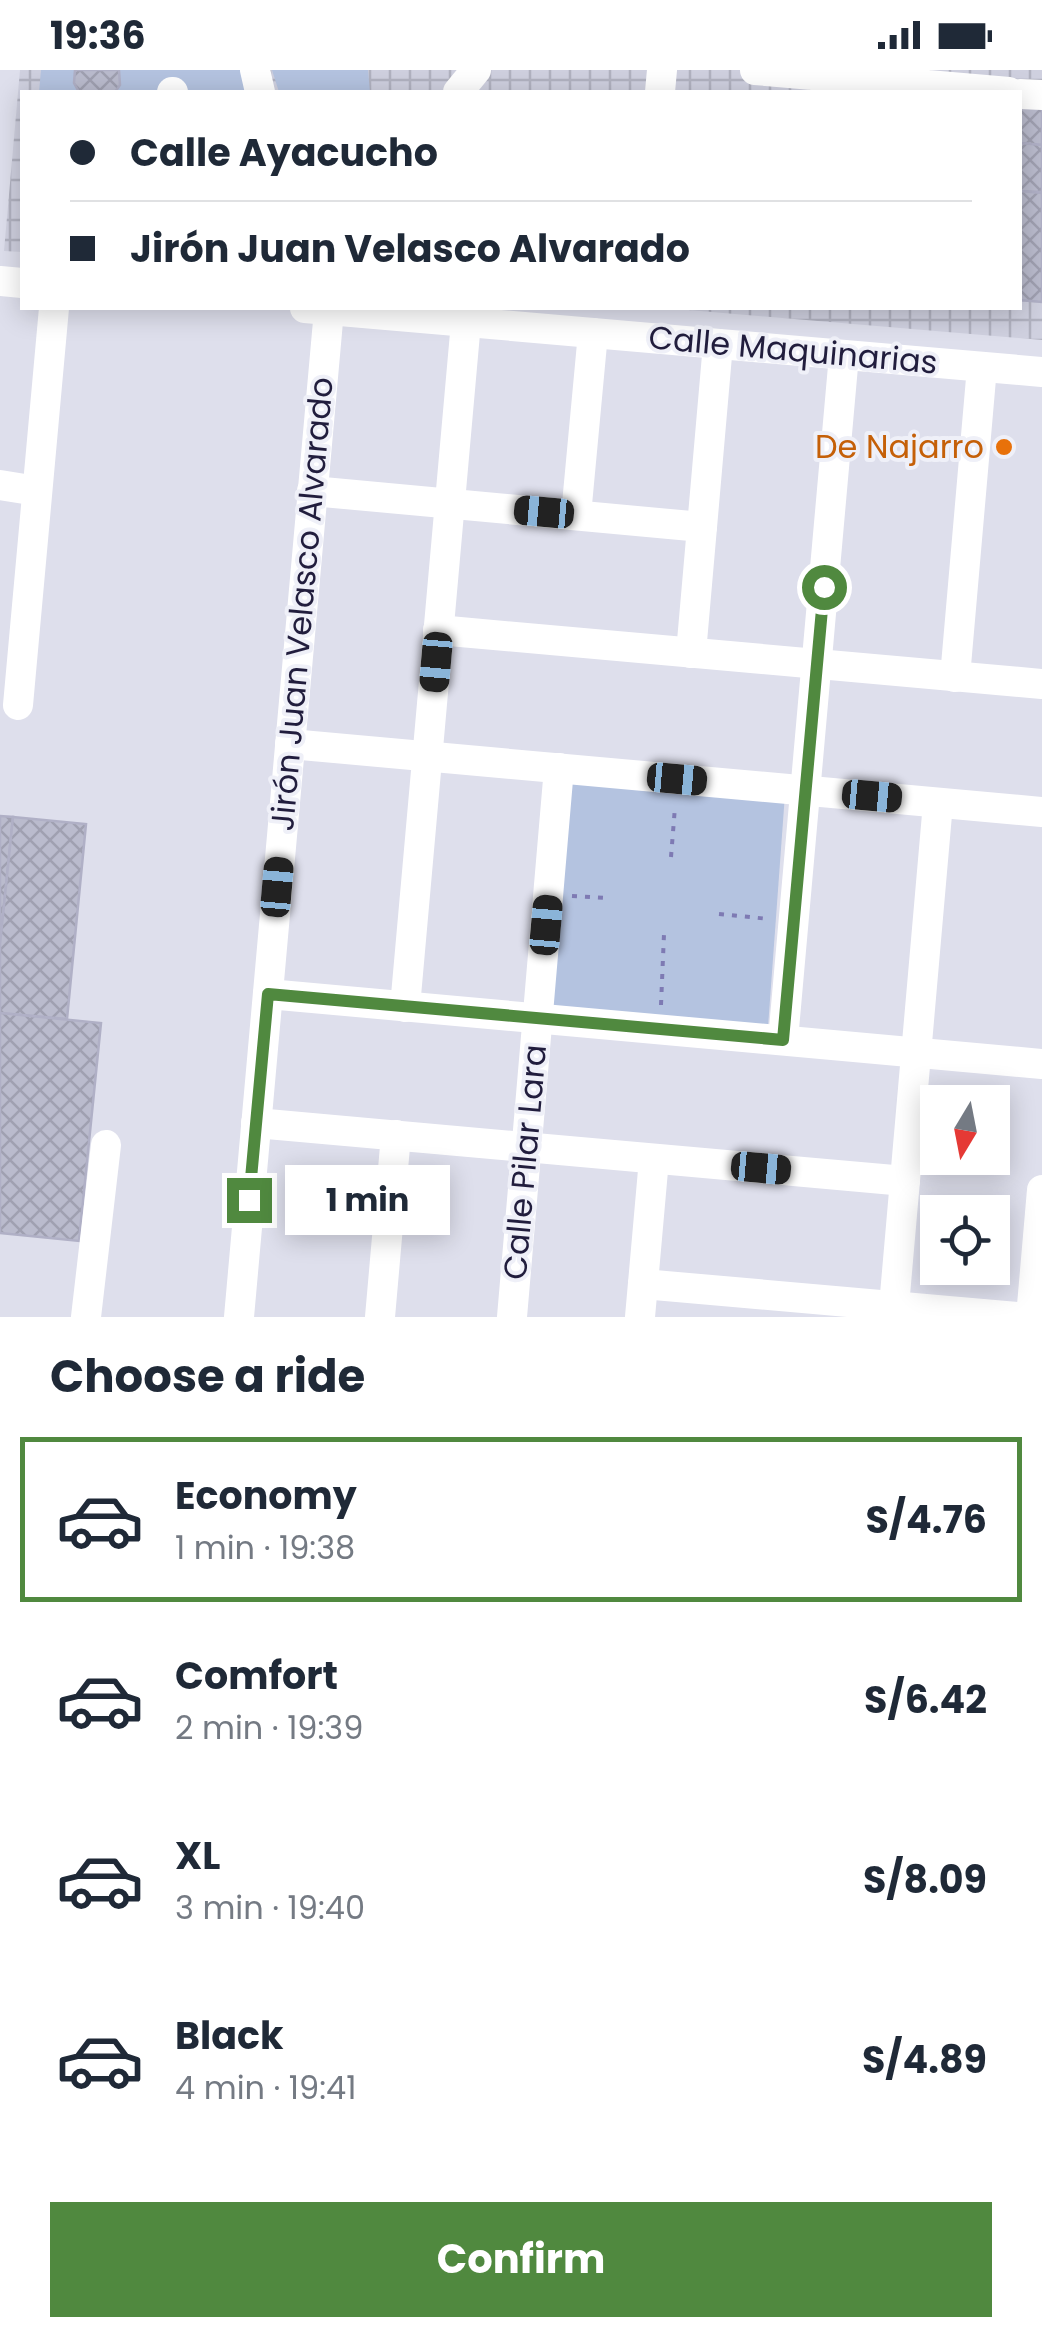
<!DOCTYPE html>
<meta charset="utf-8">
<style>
:root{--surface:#fff;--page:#f6f6f7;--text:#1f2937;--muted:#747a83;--line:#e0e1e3;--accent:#50893f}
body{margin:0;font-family:Poppins,sans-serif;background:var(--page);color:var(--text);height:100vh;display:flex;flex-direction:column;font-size:38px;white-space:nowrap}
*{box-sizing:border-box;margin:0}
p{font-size:32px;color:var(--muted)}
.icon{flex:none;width:55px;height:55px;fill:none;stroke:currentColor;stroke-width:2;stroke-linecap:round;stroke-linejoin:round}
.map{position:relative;height:1247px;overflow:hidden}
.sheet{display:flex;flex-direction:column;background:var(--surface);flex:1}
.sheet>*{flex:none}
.top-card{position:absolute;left:20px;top:20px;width:1002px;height:220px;border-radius:0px;box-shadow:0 5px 25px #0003;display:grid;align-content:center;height:220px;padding:0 50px;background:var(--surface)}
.needle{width:65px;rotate:190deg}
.buttons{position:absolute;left:920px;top:1015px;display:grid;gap:20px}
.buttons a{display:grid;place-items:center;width:90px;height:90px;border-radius:0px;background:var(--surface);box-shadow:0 5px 25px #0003;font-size:50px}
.end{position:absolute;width:45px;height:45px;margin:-22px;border:12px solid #50893f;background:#fff;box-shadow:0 0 0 5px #fff}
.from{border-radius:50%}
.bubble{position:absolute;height:70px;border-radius:0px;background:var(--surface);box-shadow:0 5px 25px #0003;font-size:32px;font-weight:700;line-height:70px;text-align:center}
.car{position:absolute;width:30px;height:60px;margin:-30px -15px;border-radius:12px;box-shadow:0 0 8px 2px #0007;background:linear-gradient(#222 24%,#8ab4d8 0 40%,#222 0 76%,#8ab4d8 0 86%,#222 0)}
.top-card b{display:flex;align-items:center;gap:35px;height:95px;font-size:38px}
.top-card b+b{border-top:2px solid var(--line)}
.top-card i{width:25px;height:25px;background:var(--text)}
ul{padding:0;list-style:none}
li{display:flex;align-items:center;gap:30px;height:165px;margin:0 20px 15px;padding:0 30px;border:5px solid transparent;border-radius:0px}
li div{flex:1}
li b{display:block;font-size:38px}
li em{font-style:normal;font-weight:700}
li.active{border-color:var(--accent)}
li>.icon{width:90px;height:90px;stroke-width:1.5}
h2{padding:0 50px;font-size:45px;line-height:120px}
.primary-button{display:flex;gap:20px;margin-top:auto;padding:20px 50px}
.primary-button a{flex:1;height:115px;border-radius:0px;background:var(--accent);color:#fff;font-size:40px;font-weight:700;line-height:115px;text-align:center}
.status{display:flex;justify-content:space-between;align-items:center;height:70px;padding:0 50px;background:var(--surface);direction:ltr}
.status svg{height:28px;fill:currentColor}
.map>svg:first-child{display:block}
.industrial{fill:url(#industrial-grid)}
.grass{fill:#b4c3e0}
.building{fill:url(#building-cross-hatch);stroke:#b0b0c6;stroke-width:2.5}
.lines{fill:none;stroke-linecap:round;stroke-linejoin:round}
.path{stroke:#7e7ab3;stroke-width:4;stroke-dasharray:5 8;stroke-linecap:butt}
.minor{stroke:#fff;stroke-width:30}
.route{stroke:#50893f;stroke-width:12}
.food-dot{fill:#e8710a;stroke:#eff0f8;stroke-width:4}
.labels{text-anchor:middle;stroke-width:8;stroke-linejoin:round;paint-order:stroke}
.street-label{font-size:32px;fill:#211d3d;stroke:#eff0f8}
.food-label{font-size:32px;fill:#c56008;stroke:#eff0f8;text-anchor:end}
</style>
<div class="status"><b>19:36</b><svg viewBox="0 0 49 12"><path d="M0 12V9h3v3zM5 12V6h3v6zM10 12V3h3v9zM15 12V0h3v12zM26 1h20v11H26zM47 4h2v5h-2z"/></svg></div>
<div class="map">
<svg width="1042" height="1247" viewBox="0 0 1042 1247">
<defs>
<pattern id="industrial-grid" width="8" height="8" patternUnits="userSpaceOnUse" patternTransform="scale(2.5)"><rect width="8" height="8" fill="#cfd0df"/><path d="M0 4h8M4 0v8" fill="none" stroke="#b1b2c0"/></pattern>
<pattern id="building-cross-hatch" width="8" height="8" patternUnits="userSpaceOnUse" patternTransform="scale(2.5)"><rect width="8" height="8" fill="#babbcd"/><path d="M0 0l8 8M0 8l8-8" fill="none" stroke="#a0a0b1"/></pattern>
</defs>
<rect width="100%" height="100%" fill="#dedfec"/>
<!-- industrial -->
<polygon class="industrial" points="20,0 1042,0 1042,270 665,238 1020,238 1020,22 22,22 22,182 4,181"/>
<!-- grass -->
<g class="grass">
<polygon points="41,0 242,0 248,22 39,22"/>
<polygon points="272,0 368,0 370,22 279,22"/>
<polygon points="569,702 785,724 768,957 551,936"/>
</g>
<!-- building -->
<g class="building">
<polygon points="75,0 119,0 120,15 115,22 79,22 74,13"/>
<polygon points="1020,29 1042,31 1042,75 1020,73"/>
<polygon points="1020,73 1042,75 1042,122 1020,121"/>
<polygon points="1020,121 1042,123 1042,232 1020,230"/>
<polygon points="0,746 13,747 0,874"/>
<polygon points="13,747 86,754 67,949 0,943 0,874"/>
<polygon points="0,943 101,953 79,1171 0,1163"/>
</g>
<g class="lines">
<!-- path -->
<g class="path">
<polyline points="671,787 675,737"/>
<polyline points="572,826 607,828"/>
<polyline points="719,844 769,849"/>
<polyline points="661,935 664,864"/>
</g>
<!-- minor -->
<g class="minor">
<polyline points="255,0 260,22"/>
<polyline points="755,0 1009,22"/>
<polyline points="172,22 173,22"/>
<polyline points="458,22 476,0"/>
<polyline points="660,22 662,0"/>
<polyline points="1020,24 1042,25"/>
<polyline points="0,211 22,213"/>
<polyline points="305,238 1042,302"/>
<polyline points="0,415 37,421"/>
<polyline points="312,421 702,457"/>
<polyline points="576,445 593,263"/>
<polyline points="438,560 1042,614"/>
<polyline points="691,583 718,274"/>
<polyline points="955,607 982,297"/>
<polyline points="18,635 54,238"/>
<polyline points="290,674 1042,742"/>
<polyline points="268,924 1042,994"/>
<polyline points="405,937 466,252"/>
<polyline points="783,970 844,285"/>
<polyline points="256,1053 905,1111"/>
<polyline points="643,1214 1018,1247"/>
<polyline points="894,1236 938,733"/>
<polyline points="86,1247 106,1075"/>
<polyline points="239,1247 329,240"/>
<polyline points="380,1247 396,1065"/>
<polyline points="512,1247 559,698"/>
<polyline points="640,1247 654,1089"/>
<polyline points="1031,1247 1042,1120"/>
</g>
</g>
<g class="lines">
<!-- route -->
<polyline class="route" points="249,1130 268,924 783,970 824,517"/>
</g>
<!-- markers -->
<circle class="food-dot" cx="1004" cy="377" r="10"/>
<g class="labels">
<!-- street labels -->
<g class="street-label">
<text transform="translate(793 280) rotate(5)" y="11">Calle Maquinarias</text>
<text transform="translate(302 534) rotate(-85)" y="11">Jirón Juan Velasco Alvarado</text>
<text transform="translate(525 1092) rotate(-85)" y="11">Calle Pilar Lara</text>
</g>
<!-- food labels -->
<g class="food-label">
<text x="984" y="388">De Najarro</text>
</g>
</g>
</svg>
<div class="buttons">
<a><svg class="needle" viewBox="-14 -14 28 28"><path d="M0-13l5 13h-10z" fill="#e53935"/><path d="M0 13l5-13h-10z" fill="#747a83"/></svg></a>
<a><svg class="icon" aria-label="locate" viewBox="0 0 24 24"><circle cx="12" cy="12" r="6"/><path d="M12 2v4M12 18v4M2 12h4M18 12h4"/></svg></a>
</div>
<i class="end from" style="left:824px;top:517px"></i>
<i class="end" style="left:249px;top:1130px"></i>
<div class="bubble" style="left:285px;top:1095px;width:165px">1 min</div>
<i class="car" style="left:544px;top:442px;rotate:275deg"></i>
<i class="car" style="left:436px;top:592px;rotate:185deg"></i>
<i class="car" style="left:677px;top:709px;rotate:95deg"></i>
<i class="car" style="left:872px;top:726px;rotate:95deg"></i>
<i class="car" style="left:277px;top:817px;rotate:5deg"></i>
<i class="car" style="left:546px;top:855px;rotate:5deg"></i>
<i class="car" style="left:761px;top:1098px;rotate:95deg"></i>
<div class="top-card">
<b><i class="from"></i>Calle Ayacucho</b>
<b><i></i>Jirón Juan Velasco Alvarado</b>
</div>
</div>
<section class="sheet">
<h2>Choose a ride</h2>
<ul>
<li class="active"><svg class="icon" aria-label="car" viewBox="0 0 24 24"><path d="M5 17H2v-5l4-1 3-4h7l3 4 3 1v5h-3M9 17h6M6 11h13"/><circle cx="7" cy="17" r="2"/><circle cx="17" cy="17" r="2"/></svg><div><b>Economy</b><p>1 min · 19:38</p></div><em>S/4.76</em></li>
<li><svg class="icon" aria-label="car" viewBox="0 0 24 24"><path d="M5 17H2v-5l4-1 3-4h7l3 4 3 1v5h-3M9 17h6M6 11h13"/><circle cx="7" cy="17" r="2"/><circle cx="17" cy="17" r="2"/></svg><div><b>Comfort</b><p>2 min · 19:39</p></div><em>S/6.42</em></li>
<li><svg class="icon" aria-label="car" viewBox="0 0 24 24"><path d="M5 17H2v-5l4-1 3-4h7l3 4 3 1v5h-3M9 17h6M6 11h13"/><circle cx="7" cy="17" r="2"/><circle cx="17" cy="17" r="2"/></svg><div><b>XL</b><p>3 min · 19:40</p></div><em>S/8.09</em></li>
<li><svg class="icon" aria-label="car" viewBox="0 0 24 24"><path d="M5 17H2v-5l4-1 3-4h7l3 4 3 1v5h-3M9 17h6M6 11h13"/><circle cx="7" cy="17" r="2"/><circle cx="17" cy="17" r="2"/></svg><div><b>Black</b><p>4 min · 19:41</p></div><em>S/4.89</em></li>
</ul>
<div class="primary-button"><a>Confirm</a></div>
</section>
